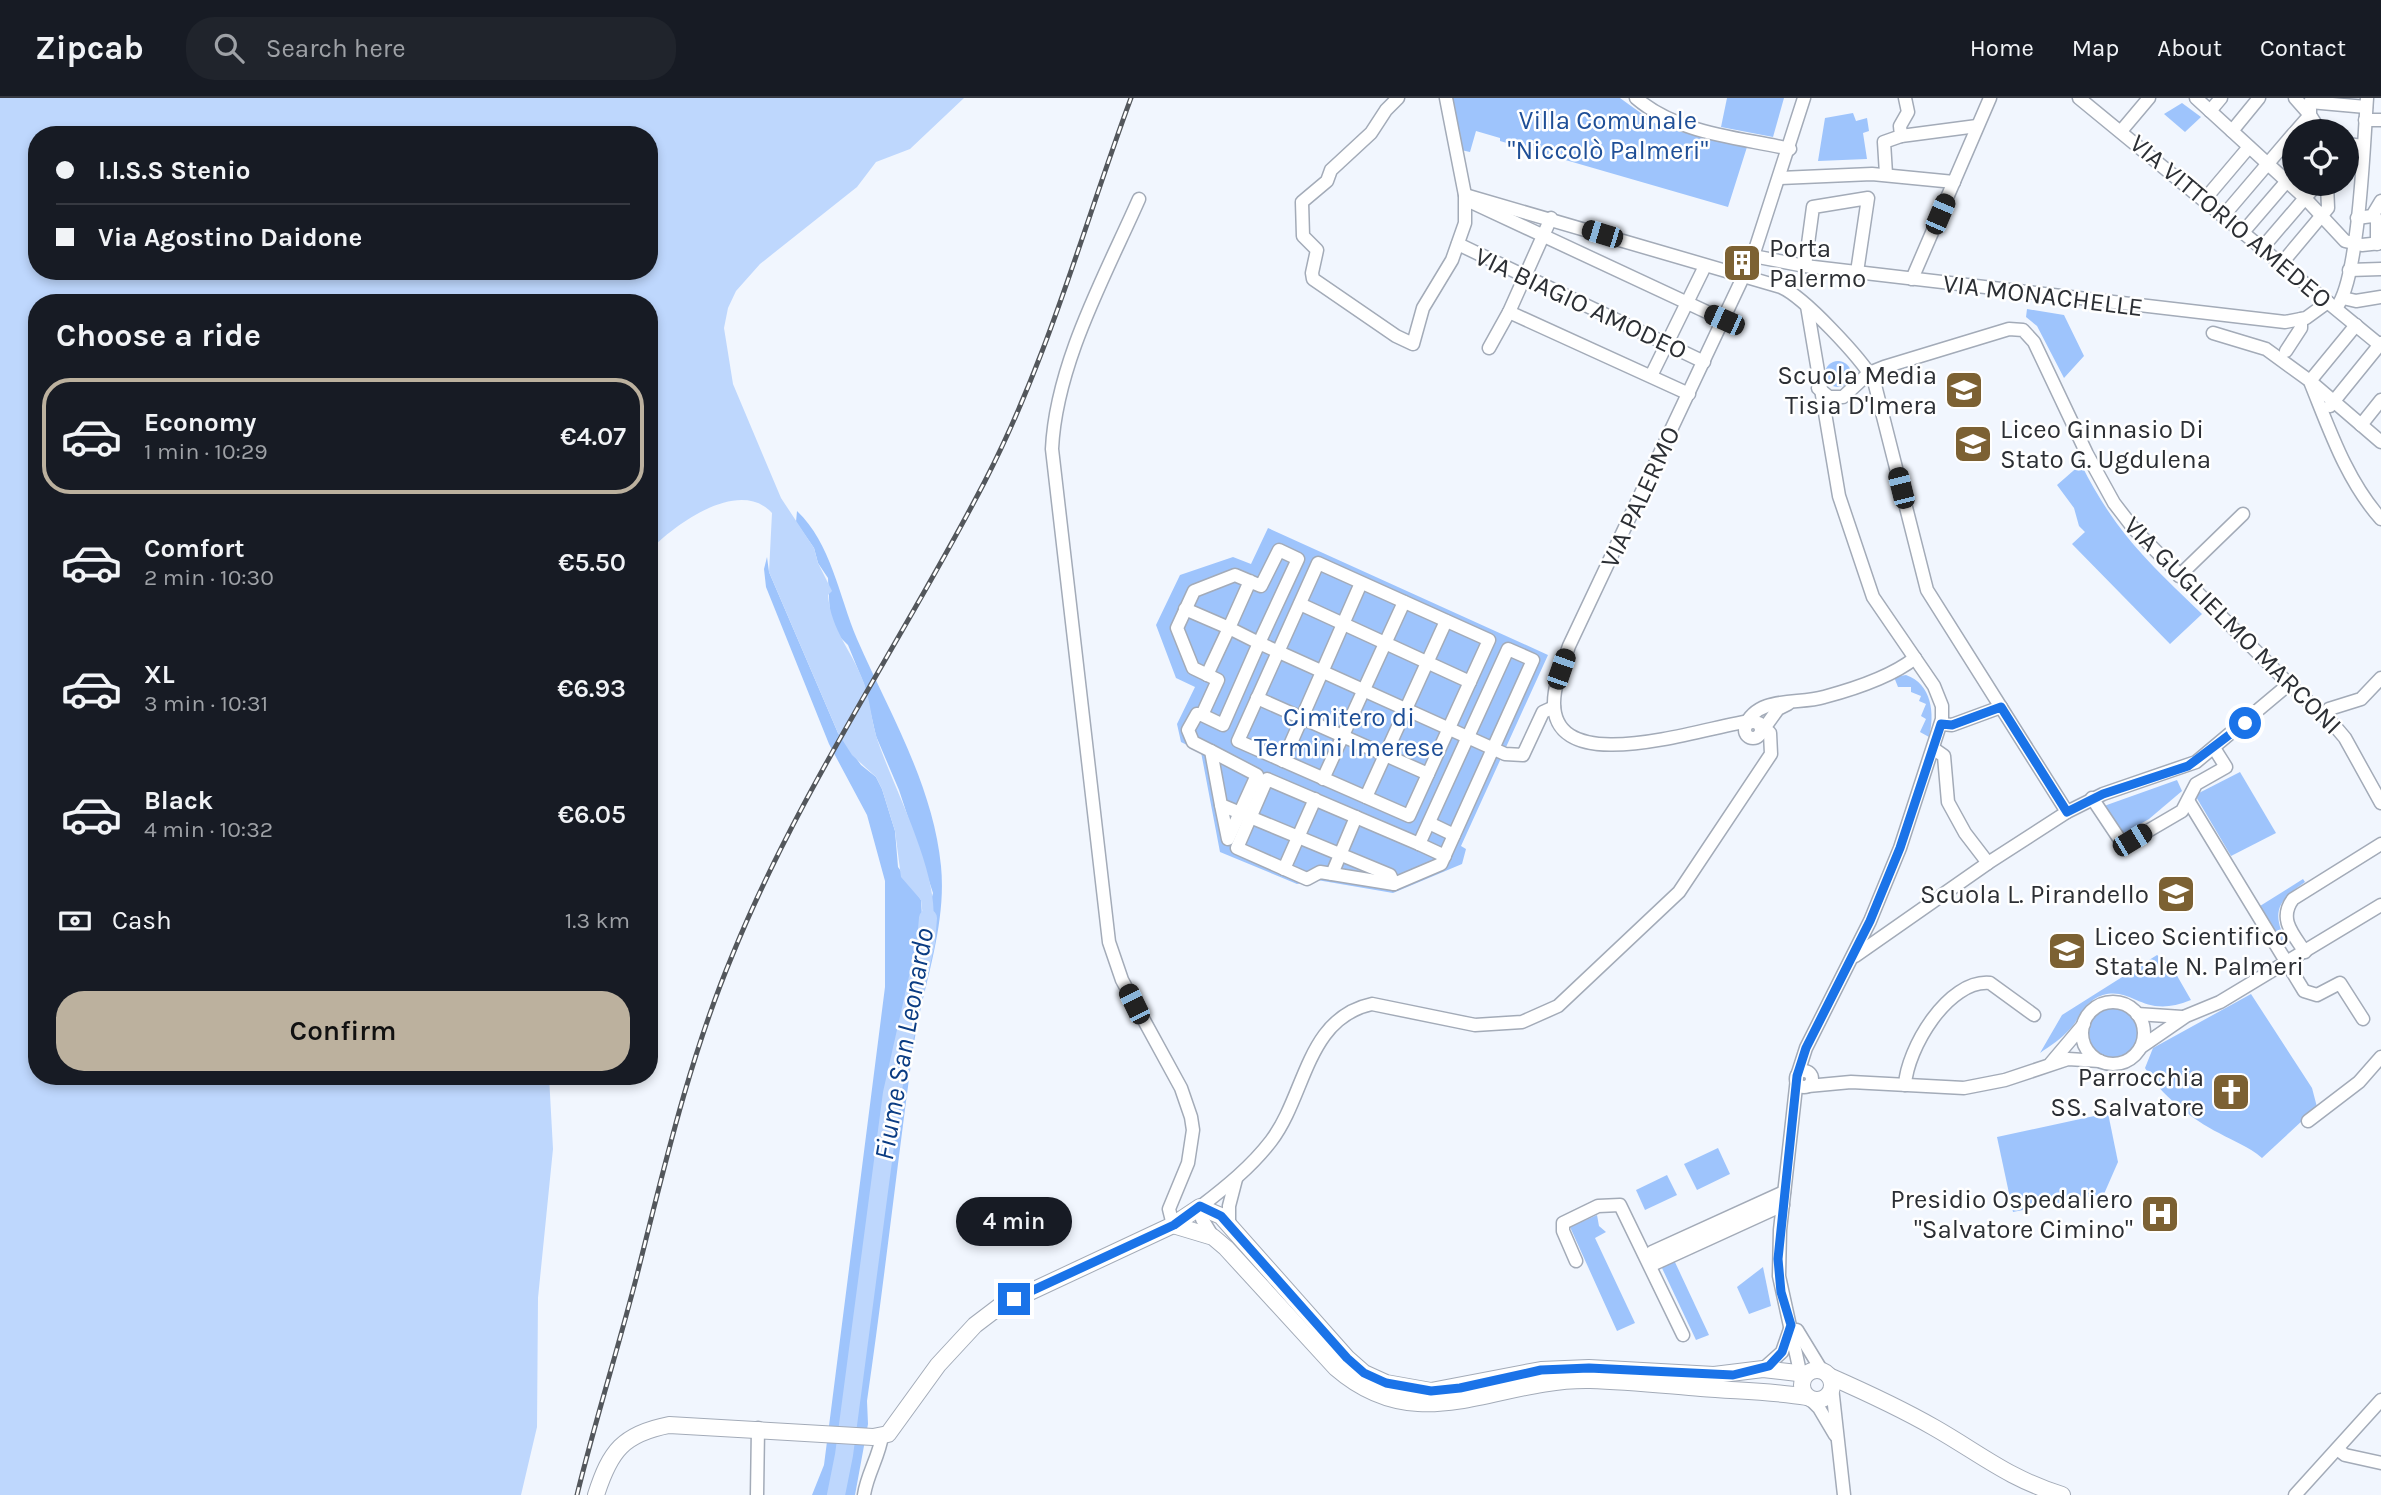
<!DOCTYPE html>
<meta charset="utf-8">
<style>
:root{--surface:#171b24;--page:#20242c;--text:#f1f3f6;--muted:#9ea1a6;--line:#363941;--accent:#bcb19e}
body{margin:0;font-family:Karla,sans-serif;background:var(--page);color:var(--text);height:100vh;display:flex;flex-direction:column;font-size:26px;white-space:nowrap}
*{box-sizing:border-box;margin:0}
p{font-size:23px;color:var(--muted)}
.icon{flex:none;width:38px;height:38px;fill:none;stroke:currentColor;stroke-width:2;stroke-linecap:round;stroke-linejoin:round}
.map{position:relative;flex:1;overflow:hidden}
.drawer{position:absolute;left:28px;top:196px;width:630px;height:791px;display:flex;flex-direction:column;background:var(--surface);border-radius:28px;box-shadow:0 4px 10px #0003}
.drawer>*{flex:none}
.guide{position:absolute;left:28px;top:28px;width:630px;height:154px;border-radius:28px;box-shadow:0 4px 10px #0003;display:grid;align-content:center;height:154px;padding:0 28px;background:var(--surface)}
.controls{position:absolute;left:2282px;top:21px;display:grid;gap:14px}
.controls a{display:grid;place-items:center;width:77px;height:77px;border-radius:50%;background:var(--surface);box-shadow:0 4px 10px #0003;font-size:35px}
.end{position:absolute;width:32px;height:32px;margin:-16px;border:9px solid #1a73e8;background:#fff;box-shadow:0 0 0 4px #fff}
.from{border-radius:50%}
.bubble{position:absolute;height:49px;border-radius:24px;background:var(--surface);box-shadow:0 4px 10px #0003;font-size:23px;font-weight:600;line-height:49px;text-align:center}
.car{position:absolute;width:21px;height:42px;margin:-21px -10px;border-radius:9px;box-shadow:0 0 5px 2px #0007;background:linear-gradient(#222 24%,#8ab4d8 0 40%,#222 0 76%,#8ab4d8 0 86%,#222 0)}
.guide b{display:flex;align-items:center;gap:24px;height:66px;font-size:26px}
.guide b+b{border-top:2px solid var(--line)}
.guide i{width:18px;height:18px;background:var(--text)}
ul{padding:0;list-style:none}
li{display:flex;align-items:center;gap:21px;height:116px;margin:0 14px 10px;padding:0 14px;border:4px solid transparent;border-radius:28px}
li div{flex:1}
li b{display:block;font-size:26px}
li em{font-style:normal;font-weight:600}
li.on{border-color:var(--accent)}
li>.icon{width:63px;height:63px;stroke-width:1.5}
h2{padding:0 28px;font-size:32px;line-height:84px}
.pay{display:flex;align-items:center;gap:18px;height:77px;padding:0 28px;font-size:26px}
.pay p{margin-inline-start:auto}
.primary-button{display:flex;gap:14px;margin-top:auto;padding:14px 28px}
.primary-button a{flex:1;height:80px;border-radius:28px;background:var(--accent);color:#111;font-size:28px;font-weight:600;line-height:80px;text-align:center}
header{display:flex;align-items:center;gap:42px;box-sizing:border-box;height:98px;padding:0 35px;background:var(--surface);border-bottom:2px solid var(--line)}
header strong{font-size:33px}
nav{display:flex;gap:38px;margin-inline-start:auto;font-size:24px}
.search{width:490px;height:63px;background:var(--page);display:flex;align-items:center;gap:18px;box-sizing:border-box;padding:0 24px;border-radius:28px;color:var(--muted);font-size:26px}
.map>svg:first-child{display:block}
.green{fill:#9ec4fc}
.water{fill:#bed7fd;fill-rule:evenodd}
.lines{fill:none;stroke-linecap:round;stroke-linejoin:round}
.river{stroke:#bed7fd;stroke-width:18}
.minor-casing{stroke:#a3abb8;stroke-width:15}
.major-casing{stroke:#a3abb8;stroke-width:18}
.minor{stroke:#fff;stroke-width:12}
.major{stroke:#fff;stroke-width:16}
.rail-casing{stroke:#53575c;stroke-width:5}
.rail{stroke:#fff;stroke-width:2.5;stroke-dasharray:8;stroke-linecap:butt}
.route{stroke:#1a73e8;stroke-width:9}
.labels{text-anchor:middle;stroke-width:5;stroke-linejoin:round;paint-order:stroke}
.park-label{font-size:26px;fill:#1f4f97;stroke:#fff}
.street-label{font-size:26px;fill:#2c2f34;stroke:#fff}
.poi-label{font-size:26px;fill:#2c2f34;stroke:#fff;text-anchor:end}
.water-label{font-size:28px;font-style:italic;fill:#0a3c83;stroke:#fff}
</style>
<header>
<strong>Zipcab</strong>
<div class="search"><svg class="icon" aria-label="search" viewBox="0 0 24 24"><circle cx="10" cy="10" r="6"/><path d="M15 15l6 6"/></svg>Search here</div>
<nav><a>Home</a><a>Map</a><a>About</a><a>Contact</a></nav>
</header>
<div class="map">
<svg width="2381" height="1397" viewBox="0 0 2381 1397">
<rect width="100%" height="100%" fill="#f1f6fe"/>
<!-- green -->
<g class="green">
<polygon points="1453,0 1620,0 1660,29 1747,49 1728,109 1500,43 1500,40 1476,33 1470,54 1461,52"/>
<polygon points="1727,0 1784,0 1773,39 1721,29"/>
<polygon points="2182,5 2201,19 2185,34 2164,16"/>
<polygon points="1853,15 1856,23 1867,20 1869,33 1863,35 1867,61 1818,63 1825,20"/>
<polygon points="2027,211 2064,217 2084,258 2064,280 2037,228 2026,219"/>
<circle cx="1838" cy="276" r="13"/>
<path d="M2081,366C2115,434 2148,464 2202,516L2170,546L2072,446L2085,434L2079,428L2074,410L2057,387Z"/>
<path d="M797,413C831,445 839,498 857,541C889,614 933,687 941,768C947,830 922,890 913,951C897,1068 884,1185 867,1303L868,1326L855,1397H812L824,1367L885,889V783L867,717L829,646L766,489L764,471L767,459L769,474L838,635L861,667L876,679L882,691L895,733L898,769L921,802L923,834L933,795L899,692L876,638L864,586L848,547L837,536L830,519L828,480L818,465L814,450L796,424Z"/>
<polygon points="1268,430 1548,557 1461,748 1466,751 1462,766 1393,795 1317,782 1297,786 1220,754 1201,654 1181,644 1177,626 1195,589 1176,580 1156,527 1180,477 1233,459 1251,466"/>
<path d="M1906,577C1932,586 1935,616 1929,639L1920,634L1926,621L1921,618L1926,606L1919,603L1921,598L1911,594V589H1898L1894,579Z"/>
<polygon points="2240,674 2276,735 2231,758 2195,697"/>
<polygon points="2177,682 2182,693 2149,721 2124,735 2121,735 2104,708"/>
<path d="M2303,781L2305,784C2276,804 2271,815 2288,847L2284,849L2260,808Z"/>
<path d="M2157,857L2172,869L2191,902C2143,922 2133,888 2103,897C2084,903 2081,919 2070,931C2061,941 2050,948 2040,955L2062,917Z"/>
<path d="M2251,896L2312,990L2317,1009L2262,1060C2248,1048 2235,1044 2219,1035C2193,1022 2159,996 2145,970L2153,950Z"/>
<circle cx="2114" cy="935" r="25"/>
<polygon points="2108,1015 2118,1064 2104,1096 2013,1114 1997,1039"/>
<polygon points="1718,1050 1730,1076 1697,1092 1684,1066"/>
<polygon points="1667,1077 1677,1097 1645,1112 1636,1092"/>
<polygon points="1597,1117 1599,1128 1606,1134 1595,1140 1635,1225 1617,1233 1570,1129"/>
<polygon points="1674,1162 1709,1237 1696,1242 1661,1168"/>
<polygon points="1763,1169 1771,1208 1749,1216 1737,1189"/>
</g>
<!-- water -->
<path class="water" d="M0,0H964L910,51L876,64L857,89L760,166L736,193L728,210L724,230L733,286L781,400L814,450L818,465L832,493L828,497C831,533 852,552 864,585C870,602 871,619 876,637C889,684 956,801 926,844L921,802L901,779L895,733L882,691L876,679L852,657L838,635L769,474L772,415C739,379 674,427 649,453V205H37V978H549L553,1051L538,1200L537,1329L521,1397H0ZM37,37H649V173H37Z"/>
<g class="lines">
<!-- river -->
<polyline class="river" points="836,1397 844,1357 892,995 926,844 928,820"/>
<defs>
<g id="minor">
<polyline points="1398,0 1386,12 1371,35 1331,72 1327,83 1302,104 1303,138 1317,152 1312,175 1313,181 1396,238 1413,246 1423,210 1452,162 1465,125 1465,97 1446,0"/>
<path d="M1636,0C1678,36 1737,39 1790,51"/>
<polyline points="2079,0 2381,248"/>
<polyline points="2196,0 2304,99 2345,143 2362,147 2381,145"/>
<polyline points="2295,0 2310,17 2296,33"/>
<polyline points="2310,4 2366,9"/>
<polyline points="2310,11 2310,17 2320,33"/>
<polyline points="2210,13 2221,0"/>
<polyline points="2365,22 2381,22"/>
<polyline points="2122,32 2149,0"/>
<polyline points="2232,33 2259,0"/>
<polyline points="1901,38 1977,28"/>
<polyline points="2347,46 2363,48"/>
<polyline points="1886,76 1884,44 1901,38 1900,28 1908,14 1905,0"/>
<polyline points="1780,80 1872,76 1954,84"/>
<path d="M1465,97L1781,189C1804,199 1861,260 1874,283L1927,492L2067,714"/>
<path d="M1139,101C1105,178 1056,266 1052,351L1109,844L1122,882L1181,990L1191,1019L1193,1032L1188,1065L1169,1111L1173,1127"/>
<polyline points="2205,101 2249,49"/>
<polyline points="1471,104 1724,222"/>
<polyline points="2374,116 2377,124 2377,146"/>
<polyline points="2224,117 2294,35"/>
<polyline points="2357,120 2372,118 2381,103"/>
<polyline points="2244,133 2287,83"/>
<polyline points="1458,146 1704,264"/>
<polyline points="2263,149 2317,86"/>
<polyline points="1753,158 1805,168 2285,224 2306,220 2328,204"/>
<polyline points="2282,165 2328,110 2327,86"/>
<polyline points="1805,168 1813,109 1868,100 1857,174"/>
<polyline points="2349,172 2381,171"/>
<polyline points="1912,181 1990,0"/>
<polyline points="2343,200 2356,203 2381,199"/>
<path d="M2336,210C2359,183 2364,42 2367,0"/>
<polyline points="1509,214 1689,296"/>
<polyline points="2213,235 2266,251 2310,283 2381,344"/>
<polyline points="1489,250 1509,214 1551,120"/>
<polyline points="2286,253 2301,230 2301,221"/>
<polyline points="1651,278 1705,168"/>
<polyline points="2310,283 2356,227"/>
<path d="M2311,286C2330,333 2347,383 2381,421"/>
<polyline points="1818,290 1829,299 1843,299 1869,275 1884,269 2009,231 2023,232 2034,244 2087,356 2114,405 2134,431 2289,586 2334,627 2345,640 2381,705"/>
<polyline points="2330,308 2381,245"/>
<polyline points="2361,327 2381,302"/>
<polygon points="1318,465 1489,542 1409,718 1238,643"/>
<polyline points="2179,478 2243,416"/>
<polyline points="1250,483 1229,530 1259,545 1223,627 1202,617 1218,582 1193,570 1177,530 1194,493 1235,477 1261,488 1279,452 1298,461 1259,545 1505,656 1523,657 1543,614 1554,609"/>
<polyline points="1300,506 1470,584"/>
<polyline points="1185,511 1229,530 1207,577"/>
<polygon points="1508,551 1533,562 1441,766 1394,786 1320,774 1307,781 1237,750 1267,681 1419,746"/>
<polyline points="1257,600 1428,676"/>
<polyline points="1202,617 1197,616 1188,632 1193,644 1211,653 1221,707 1390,777 1394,786"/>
<polyline points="2324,618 2329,611 2361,601 2381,580"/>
<path d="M1751,623C1710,627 1554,684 1554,605C1554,586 1563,566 1569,548L1753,158L1804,0"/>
<circle cx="1753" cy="632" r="8"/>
<polyline points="1942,626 1952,627 2001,609"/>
<path d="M1745,628C1758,597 1798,607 1824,599C1854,591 1891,579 1915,560"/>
<polyline points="1760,636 1778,611 1788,606"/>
<polyline points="1934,651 1944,658 1948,704 1965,735 1988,765"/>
<polyline points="1211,653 1257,677 1228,741 1221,707"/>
<polyline points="1283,663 1361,485"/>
<polyline points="1323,681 1404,504"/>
<polyline points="1366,699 1446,523"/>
<polyline points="2092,700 2120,742 2129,744 2182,713 2196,686 2226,669 2214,650"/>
<polyline points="2189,704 2304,893 2317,897 2340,885 2363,921"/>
<polyline points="1429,725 1454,737"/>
<polyline points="1419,746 1445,758"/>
<polyline points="1284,771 1315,701"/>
<polyline points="1332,776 1356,719"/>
<path d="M2305,854C2293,836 2278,821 2293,801L2381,746"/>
<polyline points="1855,858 1988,765 2067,714 2103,696 2196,664 2289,586"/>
<circle cx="2113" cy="935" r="31"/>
<polyline points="2137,916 2182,919"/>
<polyline points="2141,949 2186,918 2220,904 2381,807"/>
<polyline points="2051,965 2084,926"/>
<circle cx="1804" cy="981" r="8"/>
<polyline points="1797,978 1806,950 1870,823 1900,750 1942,621 1942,608 1934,588 1873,499 1839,398 1807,208"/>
<polyline points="1797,980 1780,1132 1779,1178 1802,1283"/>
<path d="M1905,987C1907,951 1948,881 1990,885L2034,917"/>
<polyline points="1808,988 1851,984 1964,990 2005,982 2068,961 2100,963"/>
<polyline points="2308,1023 2359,984 2381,959"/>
<polyline points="1783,1107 1656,1165 1648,1162 1652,1154 1784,1094"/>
<polyline points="1229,1128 1229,1108 1236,1081"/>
<path d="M1213,1139L1202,1121L1200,1109C1226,1089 1251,1069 1271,1043C1306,997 1306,920 1372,906L1475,927L1522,924L1558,908L1679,794L1771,656L1770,635L1759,625"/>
<polyline points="1576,1163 1563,1133 1563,1125 1598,1108 1620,1107 1683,1237"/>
<polyline points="1797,1232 1822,1273"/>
<polyline points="1763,1271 1782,1254 1790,1231"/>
<polyline points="1832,1289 1844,1397"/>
<polyline points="1809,1300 1819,1310 1835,1337"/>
<polyline points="2337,1351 2345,1357 2381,1365"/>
<polyline points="757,1397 758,1330"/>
<path d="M864,1397C867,1376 879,1359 882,1338"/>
<polyline points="2295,1397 2381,1302"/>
</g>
<g id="major">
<path d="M1173,1127L1213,1139L1226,1150L1336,1270C1420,1343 1496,1280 1590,1282C1627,1283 1664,1287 1701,1290C1737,1293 1772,1293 1807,1299"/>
<circle cx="1817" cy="1287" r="15"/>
<path d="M1829,1278C1863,1293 1902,1311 1935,1330C1982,1357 2008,1380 2062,1397"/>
<path d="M596,1397C610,1353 623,1336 669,1327L873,1339L888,1336L938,1267L975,1227L1000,1208L1173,1127L1200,1109L1221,1118L1347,1260L1364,1275L1386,1285L1431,1293L1541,1272L1589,1270L1714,1277L1763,1271L1806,1276"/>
</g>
</defs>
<!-- minor casing -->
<use href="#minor" class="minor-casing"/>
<!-- major casing -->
<use href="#major" class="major-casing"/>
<!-- minor -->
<use href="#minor" class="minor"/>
<!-- major -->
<use href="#major" class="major"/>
<defs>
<path id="rail" d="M577,1397C595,1323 618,1251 637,1177C664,1070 689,961 732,858C799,692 903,542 985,383C1048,261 1084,127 1131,0"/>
</defs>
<!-- rail casing -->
<use href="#rail" class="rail-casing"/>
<!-- rail -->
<use href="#rail" class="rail"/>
</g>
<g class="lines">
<!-- route -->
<polyline class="route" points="1014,1201 1174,1127 1200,1108 1221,1118 1347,1260 1364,1275 1386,1285 1431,1293 1460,1290 1541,1272 1589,1270 1733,1277 1769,1268 1782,1254 1791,1227 1781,1194 1778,1161 1797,978 1806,950 1870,823 1900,750 1941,626 1952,627 2001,609 2067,714 2103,696 2188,668 2245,625"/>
</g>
<!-- icons -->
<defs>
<symbol id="building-square" viewBox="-11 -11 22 22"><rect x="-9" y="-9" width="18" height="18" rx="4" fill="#7c6133" stroke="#fff"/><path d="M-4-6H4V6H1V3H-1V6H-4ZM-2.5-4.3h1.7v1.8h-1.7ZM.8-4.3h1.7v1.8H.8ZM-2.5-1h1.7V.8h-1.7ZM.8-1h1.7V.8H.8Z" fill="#fff"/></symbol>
<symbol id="school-square" viewBox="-11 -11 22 22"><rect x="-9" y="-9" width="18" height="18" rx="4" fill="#7c6133" stroke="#fff"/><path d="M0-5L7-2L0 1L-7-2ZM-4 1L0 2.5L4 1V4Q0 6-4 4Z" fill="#fff"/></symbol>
<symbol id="university-square" viewBox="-11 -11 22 22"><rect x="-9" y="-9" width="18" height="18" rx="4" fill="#7c6133" stroke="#fff"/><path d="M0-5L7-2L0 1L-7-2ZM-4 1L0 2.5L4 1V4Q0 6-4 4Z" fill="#fff"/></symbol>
<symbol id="church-square" viewBox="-11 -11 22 22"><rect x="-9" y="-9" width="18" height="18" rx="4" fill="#7c6133" stroke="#fff"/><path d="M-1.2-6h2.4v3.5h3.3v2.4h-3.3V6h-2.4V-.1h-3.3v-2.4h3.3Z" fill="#fff"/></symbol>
<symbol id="hospital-square" viewBox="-11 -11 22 22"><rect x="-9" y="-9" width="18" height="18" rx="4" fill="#7c6133" stroke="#fff"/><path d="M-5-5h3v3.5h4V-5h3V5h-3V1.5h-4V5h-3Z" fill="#fff"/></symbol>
</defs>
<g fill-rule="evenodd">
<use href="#building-square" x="1720" y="143" width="44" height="44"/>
<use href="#school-square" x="1942" y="270" width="44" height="44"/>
<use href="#university-square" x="1951" y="324" width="44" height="44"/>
<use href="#school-square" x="2154" y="774" width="44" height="44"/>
<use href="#university-square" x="2045" y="831" width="44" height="44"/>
<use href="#church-square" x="2209" y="972" width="44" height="44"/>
<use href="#hospital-square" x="2138" y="1094" width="44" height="44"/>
</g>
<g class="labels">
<!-- park labels -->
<g class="park-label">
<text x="1608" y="31">Villa Comunale<tspan x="1608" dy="30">"Niccolò Palmeri"</tspan></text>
<text x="1349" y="628">Cimitero di<tspan x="1349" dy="30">Termini Imerese</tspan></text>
</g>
<!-- street labels -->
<g class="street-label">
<text transform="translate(2231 123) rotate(40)" y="9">VIA VITTORIO AMEDEO</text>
<text transform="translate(2043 197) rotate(7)" y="9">VIA MONACHELLE</text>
<text transform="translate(1581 205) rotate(25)" y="9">VIA BIAGIO AMODEO</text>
<text transform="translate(1640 399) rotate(-65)" y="9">VIA PALERMO</text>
<text transform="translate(2233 527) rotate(45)" y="9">VIA GUGLIELMO MARCONI</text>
</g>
<!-- poi labels -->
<g class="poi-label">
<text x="1769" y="159" text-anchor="start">Porta<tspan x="1769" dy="30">Palermo</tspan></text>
<text x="1937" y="286">Scuola Media<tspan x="1937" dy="30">Tisia D'Imera</tspan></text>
<text x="2000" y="340" text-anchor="start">Liceo Ginnasio Di<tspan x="2000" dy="30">Stato G. Ugdulena</tspan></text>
<text x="2149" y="805">Scuola L. Pirandello</text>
<text x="2094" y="847" text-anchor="start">Liceo Scientifico<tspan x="2094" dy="30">Statale N. Palmeri</tspan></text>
<text x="2204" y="988">Parrocchia<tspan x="2204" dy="30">SS. Salvatore</tspan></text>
<text x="2133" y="1110">Presidio Ospedaliero<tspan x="2133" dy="30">"Salvatore Cimino"</tspan></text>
</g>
<!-- water labels -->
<g class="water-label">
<text transform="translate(903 946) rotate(-80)" y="10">Fiume San Leonardo</text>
</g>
</g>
</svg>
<div class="controls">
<a><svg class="icon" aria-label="locate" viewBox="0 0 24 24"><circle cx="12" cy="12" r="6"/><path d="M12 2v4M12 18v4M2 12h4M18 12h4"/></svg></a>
</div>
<i class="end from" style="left:2245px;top:625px"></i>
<i class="end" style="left:1014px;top:1201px"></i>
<div class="bubble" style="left:956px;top:1099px;width:116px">4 min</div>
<i class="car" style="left:1940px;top:116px;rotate:23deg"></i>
<i class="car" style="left:1602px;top:136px;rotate:287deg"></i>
<i class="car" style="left:1724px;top:222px;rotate:294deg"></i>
<i class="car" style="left:1901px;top:390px;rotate:346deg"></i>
<i class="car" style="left:1561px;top:571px;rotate:19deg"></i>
<i class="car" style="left:2132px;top:742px;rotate:59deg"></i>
<i class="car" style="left:1134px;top:906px;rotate:334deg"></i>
<div class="guide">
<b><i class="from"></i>I.I.S.S Stenio</b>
<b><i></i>Via Agostino Daidone</b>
</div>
<section class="drawer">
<h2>Choose a ride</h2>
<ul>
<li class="on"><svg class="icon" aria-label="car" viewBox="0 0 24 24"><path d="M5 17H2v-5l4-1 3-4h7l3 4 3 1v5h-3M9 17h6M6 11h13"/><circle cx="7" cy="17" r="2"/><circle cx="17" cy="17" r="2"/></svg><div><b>Economy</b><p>1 min · 10:29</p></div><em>€4.07</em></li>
<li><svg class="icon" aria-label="car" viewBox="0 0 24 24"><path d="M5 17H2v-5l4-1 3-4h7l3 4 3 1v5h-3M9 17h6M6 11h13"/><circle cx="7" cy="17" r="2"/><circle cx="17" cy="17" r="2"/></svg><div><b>Comfort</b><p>2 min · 10:30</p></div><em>€5.50</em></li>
<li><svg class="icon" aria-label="car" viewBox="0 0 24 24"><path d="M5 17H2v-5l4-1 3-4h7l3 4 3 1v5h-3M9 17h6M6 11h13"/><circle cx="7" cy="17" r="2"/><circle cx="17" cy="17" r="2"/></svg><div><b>XL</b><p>3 min · 10:31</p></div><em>€6.93</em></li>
<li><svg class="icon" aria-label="car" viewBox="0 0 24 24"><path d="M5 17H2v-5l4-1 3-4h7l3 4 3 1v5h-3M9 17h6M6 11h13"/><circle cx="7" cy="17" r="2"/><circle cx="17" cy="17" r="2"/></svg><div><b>Black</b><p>4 min · 10:32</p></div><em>€6.05</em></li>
</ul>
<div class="pay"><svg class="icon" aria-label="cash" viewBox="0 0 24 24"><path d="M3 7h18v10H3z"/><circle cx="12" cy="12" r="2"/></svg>Cash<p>1.3 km</p></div>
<div class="primary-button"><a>Confirm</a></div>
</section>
</div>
